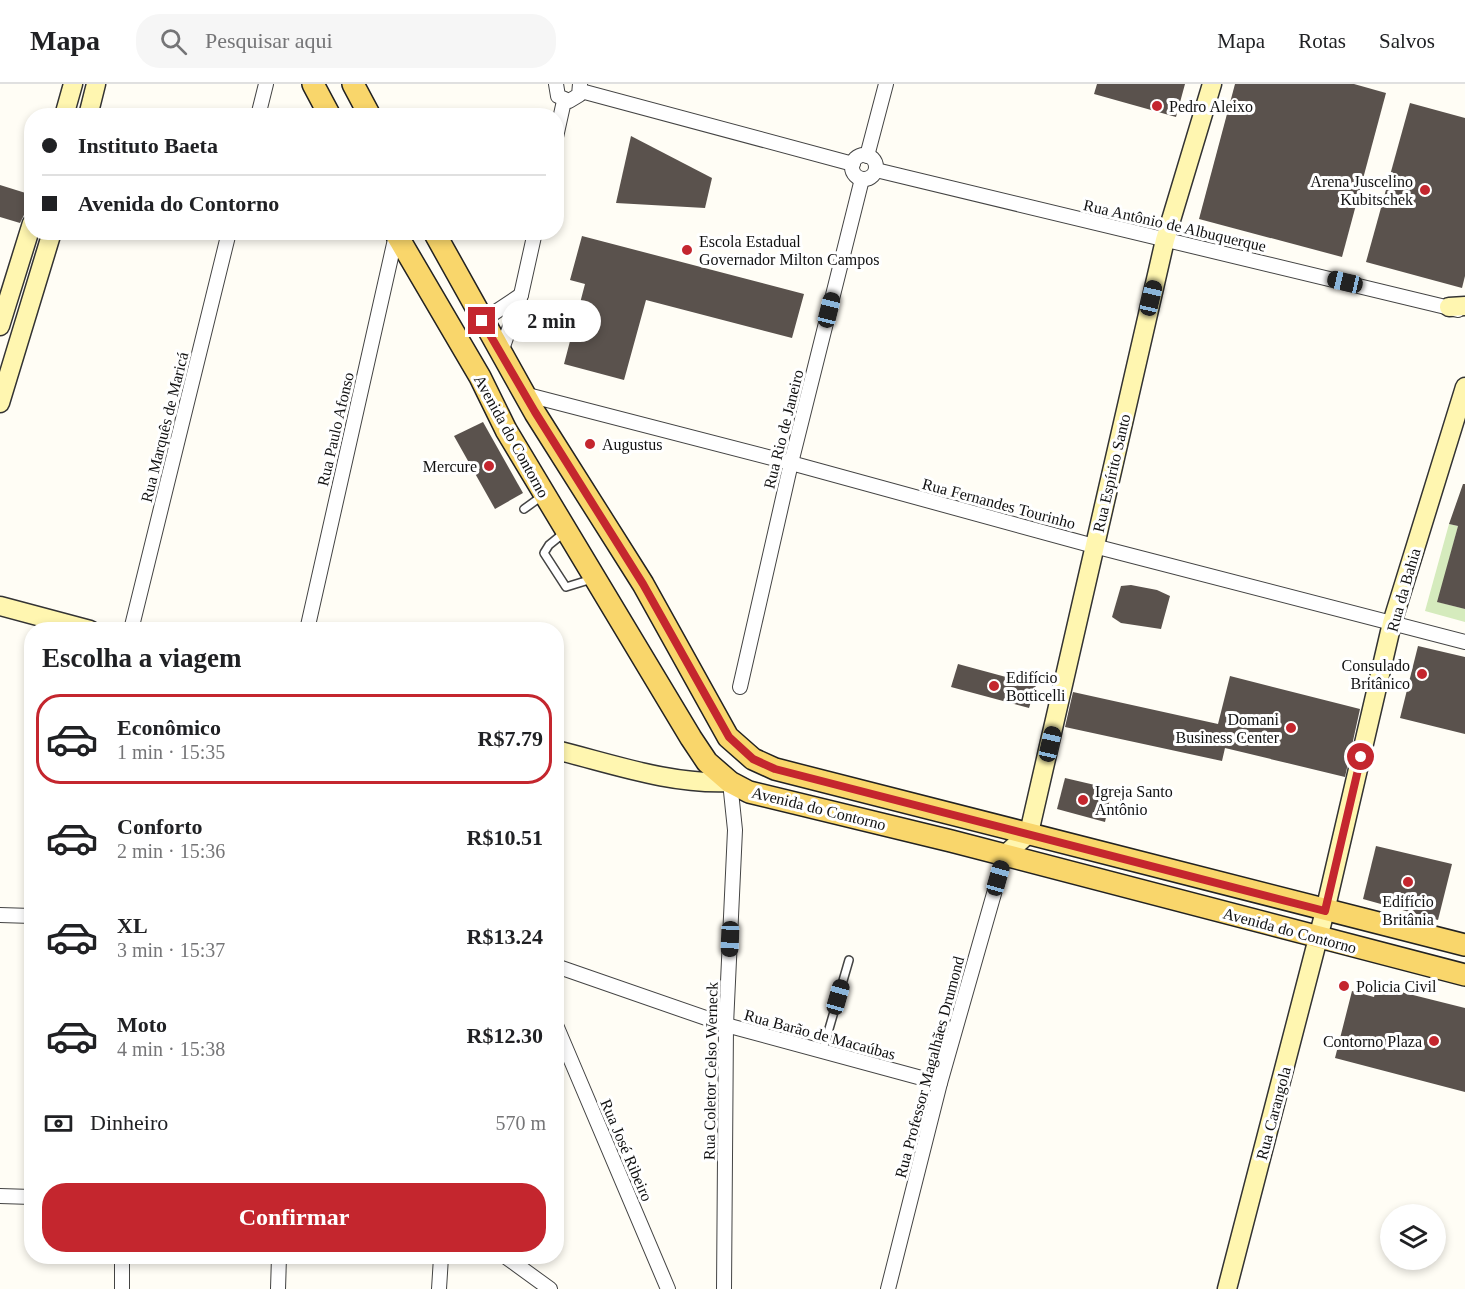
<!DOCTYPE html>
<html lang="pt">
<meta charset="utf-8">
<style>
:root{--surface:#fff;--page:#f6f6f6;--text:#202124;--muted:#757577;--line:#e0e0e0;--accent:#c4262e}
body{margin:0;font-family:"Times New Roman",serif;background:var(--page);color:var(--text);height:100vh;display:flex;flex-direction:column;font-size:22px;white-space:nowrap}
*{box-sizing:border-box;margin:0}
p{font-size:20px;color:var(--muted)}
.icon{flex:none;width:33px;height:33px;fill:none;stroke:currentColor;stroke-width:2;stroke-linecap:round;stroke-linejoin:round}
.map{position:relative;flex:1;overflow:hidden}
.drawer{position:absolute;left:24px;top:538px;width:540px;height:642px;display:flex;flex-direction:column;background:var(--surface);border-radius:24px;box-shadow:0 3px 9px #0003}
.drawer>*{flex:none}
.banner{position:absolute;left:24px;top:24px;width:540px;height:132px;border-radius:24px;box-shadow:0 3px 9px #0003;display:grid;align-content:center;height:132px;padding:0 18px;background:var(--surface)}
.controls{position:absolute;left:1380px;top:1120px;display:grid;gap:12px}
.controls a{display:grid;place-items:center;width:66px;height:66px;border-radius:50%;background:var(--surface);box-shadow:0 3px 9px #0003;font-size:30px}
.end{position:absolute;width:27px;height:27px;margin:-14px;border:8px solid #c4262e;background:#fff;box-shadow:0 0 0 3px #fff}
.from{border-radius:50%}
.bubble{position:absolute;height:42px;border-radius:21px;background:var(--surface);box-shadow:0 3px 9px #0003;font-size:20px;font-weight:600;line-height:42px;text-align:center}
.car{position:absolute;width:18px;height:36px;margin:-18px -9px;border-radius:8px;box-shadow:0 0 4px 2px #0007;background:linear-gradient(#222 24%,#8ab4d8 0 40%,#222 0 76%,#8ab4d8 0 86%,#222 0)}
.banner b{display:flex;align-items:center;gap:21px;height:57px;font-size:22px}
.banner b+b{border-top:2px solid var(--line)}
.banner i{width:15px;height:15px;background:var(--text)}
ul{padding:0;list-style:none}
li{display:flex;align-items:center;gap:18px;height:90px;margin:0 12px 9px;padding:0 6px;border:3px solid transparent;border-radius:24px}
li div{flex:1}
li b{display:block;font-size:22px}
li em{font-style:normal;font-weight:600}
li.current{border-color:var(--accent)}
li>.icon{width:54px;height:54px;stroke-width:1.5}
h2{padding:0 18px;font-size:27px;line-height:72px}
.pay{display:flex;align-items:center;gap:15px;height:66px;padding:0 18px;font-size:22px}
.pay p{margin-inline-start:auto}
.button{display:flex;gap:12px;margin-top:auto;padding:12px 18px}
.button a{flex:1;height:69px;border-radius:24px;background:var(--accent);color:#fff;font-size:24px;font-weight:600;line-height:69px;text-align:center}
header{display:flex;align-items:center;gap:36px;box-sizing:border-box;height:84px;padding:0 30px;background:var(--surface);border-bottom:2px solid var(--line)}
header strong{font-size:28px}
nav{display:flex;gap:33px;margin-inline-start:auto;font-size:21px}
.search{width:420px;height:54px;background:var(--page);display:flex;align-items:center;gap:15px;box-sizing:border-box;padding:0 21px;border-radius:24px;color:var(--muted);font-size:22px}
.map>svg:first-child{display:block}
.green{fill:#d5ebbd}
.building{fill:#5a524d}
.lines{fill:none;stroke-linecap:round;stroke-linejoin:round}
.lane-casing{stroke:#444;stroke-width:10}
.street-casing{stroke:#444;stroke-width:16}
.secondary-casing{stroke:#333;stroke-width:21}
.primary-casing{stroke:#222;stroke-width:24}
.lane{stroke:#fff;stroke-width:7}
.street{stroke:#fff;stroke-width:14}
.secondary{stroke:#fff6b0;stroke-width:18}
.primary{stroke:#f9d66b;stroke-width:21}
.route{stroke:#c4262e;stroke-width:8}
.poi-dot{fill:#c4262e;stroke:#fff;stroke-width:2}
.labels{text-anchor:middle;stroke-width:6;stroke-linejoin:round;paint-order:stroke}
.poi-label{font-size:16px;fill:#111;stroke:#fff;text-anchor:start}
.street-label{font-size:16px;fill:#111;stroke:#fff}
</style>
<header>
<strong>Mapa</strong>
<div class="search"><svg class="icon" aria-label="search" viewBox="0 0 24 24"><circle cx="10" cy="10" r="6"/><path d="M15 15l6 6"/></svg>Pesquisar aqui</div>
<nav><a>Mapa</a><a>Rotas</a><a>Salvos</a></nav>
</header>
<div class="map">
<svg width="1465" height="1205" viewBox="0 0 1465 1205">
<rect width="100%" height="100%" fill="#fffdf5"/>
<!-- green -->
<polygon class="green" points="1449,440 1458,442 1438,518 1465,525 1465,538 1425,527"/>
<!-- building -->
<g class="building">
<polygon points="1097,0 1185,0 1176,33 1094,10"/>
<polygon points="1235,0 1354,0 1386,9 1342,173 1199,135"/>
<polygon points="1410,19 1465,34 1465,192 1462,204 1366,178"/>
<polygon points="631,52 712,94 705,124 616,119"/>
<polygon points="0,101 32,111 32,128 24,131 20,139 0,133"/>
<polygon points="582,152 804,210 792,254 646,216 624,296 564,280 585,200 570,196"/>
<polygon points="483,338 523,409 495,425 454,352"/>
<polygon points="1463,400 1465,400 1465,525 1437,518 1458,442 1449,440"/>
<polygon points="1131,501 1157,506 1170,512 1161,545 1121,539 1112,533 1121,502"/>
<polygon points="1418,562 1465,573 1465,650 1400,634"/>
<polygon points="958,580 1036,601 1029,624 951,603"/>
<polygon points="1230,592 1360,625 1345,693 1225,664 1222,677 1065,643 1073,608 1218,640"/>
<polygon points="1065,694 1112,705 1105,738 1057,725"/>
<polygon points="1376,762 1452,780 1438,836 1363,815"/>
<polygon points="1377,902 1465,924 1465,1008 1335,974 1352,907 1374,913"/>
</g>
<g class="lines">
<defs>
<g id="lane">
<polyline points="524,425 542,412"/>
<polyline points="565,448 549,461 544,469 566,503 592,495"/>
<polyline points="822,969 849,876"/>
</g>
<g id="street">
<polyline points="556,0 558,12 569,17 579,11 580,0"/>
<polyline points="581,7 853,80"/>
<polyline points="258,32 266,0"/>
<polyline points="556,53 564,17"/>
<circle cx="864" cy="83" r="12"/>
<polyline points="867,72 886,0"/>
<polyline points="876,86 1458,226"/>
<polyline points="482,237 521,211"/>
<polyline points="501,268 521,211 535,148"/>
<polyline points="524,310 791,379 1094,462 1465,558"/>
<polyline points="131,546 229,148"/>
<polyline points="307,546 396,151"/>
<polyline points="740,603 791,379 862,95"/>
<polyline points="0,831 32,832"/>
<polyline points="556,882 726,941 940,999"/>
<polyline points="556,941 668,1205"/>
<polyline points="0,1112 32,1113"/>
<polyline points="506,1173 550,1205"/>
<polyline points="122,1205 122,1173"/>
<polyline points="278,1205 279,1173"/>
<polyline points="439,1205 441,1173"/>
<polyline points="724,1205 726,941 735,746 730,698"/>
<polyline points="888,1205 940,999 1005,771"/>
</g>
<g id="secondary">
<polyline points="64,32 73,0"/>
<polyline points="88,32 96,0"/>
<polyline points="1449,223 1465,222"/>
<polyline points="0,242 32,139"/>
<polyline points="0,319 52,148"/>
<polyline points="0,522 90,546"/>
<path d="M556,666C613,680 671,701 730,698"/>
<polyline points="1005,771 1029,749 1165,156 1212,0"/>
<polyline points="1227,1205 1325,827 1392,539 1465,303"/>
</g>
<g id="primary">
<polyline points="313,0 330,32"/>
<polyline points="353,0 370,32"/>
<polyline points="395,148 480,293 506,346 691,654 707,678 730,698 749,708 951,757 1465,891"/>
<polyline points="434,148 535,329 643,500 728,653 753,675 775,685 1465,861"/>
</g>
</defs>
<!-- lane casing -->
<use href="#lane" class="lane-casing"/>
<!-- street casing -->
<use href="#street" class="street-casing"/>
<!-- secondary casing -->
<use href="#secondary" class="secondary-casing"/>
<!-- primary casing -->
<use href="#primary" class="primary-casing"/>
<!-- lane -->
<use href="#lane" class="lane"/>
<!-- street -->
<use href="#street" class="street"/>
<!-- secondary -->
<use href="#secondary" class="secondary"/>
<!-- primary -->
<use href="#primary" class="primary"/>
</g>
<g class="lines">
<!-- route -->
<polyline class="route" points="482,237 535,328 643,500 729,653 753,675 775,685 1325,827 1361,673"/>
</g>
<!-- markers -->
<g class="poi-dot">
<circle cx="1157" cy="22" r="6"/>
<circle cx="1425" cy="106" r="6"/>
<circle cx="687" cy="166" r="6"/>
<circle cx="590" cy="360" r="6"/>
<circle cx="489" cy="382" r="6"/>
<circle cx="1422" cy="590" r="6"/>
<circle cx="994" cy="602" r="6"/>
<circle cx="1291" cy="644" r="6"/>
<circle cx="1083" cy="716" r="6"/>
<circle cx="1408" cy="798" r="6"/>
<circle cx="1344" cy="902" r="6"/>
<circle cx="1434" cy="957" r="6"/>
</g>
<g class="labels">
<!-- poi labels -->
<g class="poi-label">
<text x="1169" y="28">Pedro Aleixo</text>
<text x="1413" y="103" text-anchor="end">Arena Juscelino<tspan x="1413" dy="18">Kubitschek</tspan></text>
<text x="699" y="163">Escola Estadual<tspan x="699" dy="18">Governador Milton Campos</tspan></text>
<text x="602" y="366">Augustus</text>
<text x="477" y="388" text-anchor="end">Mercure</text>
<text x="1410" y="587" text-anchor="end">Consulado<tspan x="1410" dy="18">Britânico</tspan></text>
<text x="1006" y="599">Edifício<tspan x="1006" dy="18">Botticelli</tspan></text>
<text x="1279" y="641" text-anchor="end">Domani<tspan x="1279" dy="18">Business Center</tspan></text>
<text x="1095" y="713">Igreja Santo<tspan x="1095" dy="18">Antônio</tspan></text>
<text x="1408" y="823" text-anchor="middle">Edifício<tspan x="1408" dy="18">Britânia</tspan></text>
<text x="1356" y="908">Policia Civil</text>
<text x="1422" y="963" text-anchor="end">Contorno Plaza</text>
</g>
<!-- street labels -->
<g class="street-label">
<text transform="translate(1175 141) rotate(13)" y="6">Rua Antônio de Albuquerque</text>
<text transform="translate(164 343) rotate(-76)" y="6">Rua Marquês de Maricá</text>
<text transform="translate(335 345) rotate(-77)" y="6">Rua Paulo Afonso</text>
<text transform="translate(783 345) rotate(-76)" y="6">Rua Rio de Janeiro</text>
<text transform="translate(512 352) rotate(61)" y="6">Avenida do Contorno</text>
<text transform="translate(1111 389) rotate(-77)" y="6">Rua Espírito Santo</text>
<text transform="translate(999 419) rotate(15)" y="6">Rua Fernandes Tourinho</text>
<text transform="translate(1403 506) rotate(-74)" y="6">Rua da Bahia</text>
<text transform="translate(819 724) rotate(14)" y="6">Avenida do Contorno</text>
<text transform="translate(1290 846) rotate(15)" y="6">Avenida do Contorno</text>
<text transform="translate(820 950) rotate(15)" y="6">Rua Barão de Macaúbas</text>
<text transform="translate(929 983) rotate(-75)" y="6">Rua Professor Magalhães Drumond</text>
<text transform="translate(710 987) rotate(-89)" y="6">Rua Coletor Celso Werneck</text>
<text transform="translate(1273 1029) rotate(-75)" y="6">Rua Carangola</text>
<text transform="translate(627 1066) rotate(67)" y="6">Rua José Ribeiro</text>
</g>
</g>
</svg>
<div class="controls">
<a><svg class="icon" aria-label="layers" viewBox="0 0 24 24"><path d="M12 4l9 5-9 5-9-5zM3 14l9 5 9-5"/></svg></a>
</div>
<i class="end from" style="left:1361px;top:673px"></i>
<i class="end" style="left:482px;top:237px"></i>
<div class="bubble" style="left:502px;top:216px;width:99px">2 min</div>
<i class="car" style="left:1345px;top:198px;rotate:283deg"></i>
<i class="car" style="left:1151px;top:214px;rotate:13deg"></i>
<i class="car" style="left:829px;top:226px;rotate:14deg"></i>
<i class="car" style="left:1050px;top:660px;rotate:13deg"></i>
<i class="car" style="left:998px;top:794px;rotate:16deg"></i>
<i class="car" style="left:730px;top:855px;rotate:182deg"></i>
<i class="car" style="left:838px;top:913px;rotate:16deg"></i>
<div class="banner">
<b><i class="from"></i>Instituto Baeta</b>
<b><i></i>Avenida do Contorno</b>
</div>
<section class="drawer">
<h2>Escolha a viagem</h2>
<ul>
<li class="current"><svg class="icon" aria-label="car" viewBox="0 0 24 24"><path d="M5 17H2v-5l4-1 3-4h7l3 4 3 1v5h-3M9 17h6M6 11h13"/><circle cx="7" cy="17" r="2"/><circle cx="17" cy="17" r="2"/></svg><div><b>Econômico</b><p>1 min · 15:35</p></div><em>R$7.79</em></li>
<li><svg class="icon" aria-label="car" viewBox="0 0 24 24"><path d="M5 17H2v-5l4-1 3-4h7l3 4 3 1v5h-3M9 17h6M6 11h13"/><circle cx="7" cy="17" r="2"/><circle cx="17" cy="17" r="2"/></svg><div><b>Conforto</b><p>2 min · 15:36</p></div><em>R$10.51</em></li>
<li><svg class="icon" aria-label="car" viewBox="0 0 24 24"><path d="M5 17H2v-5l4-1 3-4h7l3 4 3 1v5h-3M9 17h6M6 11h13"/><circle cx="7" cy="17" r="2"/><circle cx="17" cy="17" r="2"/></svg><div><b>XL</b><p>3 min · 15:37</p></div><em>R$13.24</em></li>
<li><svg class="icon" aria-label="car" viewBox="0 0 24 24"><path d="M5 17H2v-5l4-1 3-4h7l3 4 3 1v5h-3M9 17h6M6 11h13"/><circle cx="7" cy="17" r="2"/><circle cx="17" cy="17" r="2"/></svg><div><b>Moto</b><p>4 min · 15:38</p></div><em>R$12.30</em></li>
</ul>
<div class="pay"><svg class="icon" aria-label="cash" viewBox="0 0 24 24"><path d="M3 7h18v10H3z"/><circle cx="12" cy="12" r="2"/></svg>Dinheiro<p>570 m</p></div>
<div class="button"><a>Confirmar</a></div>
</section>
</div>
